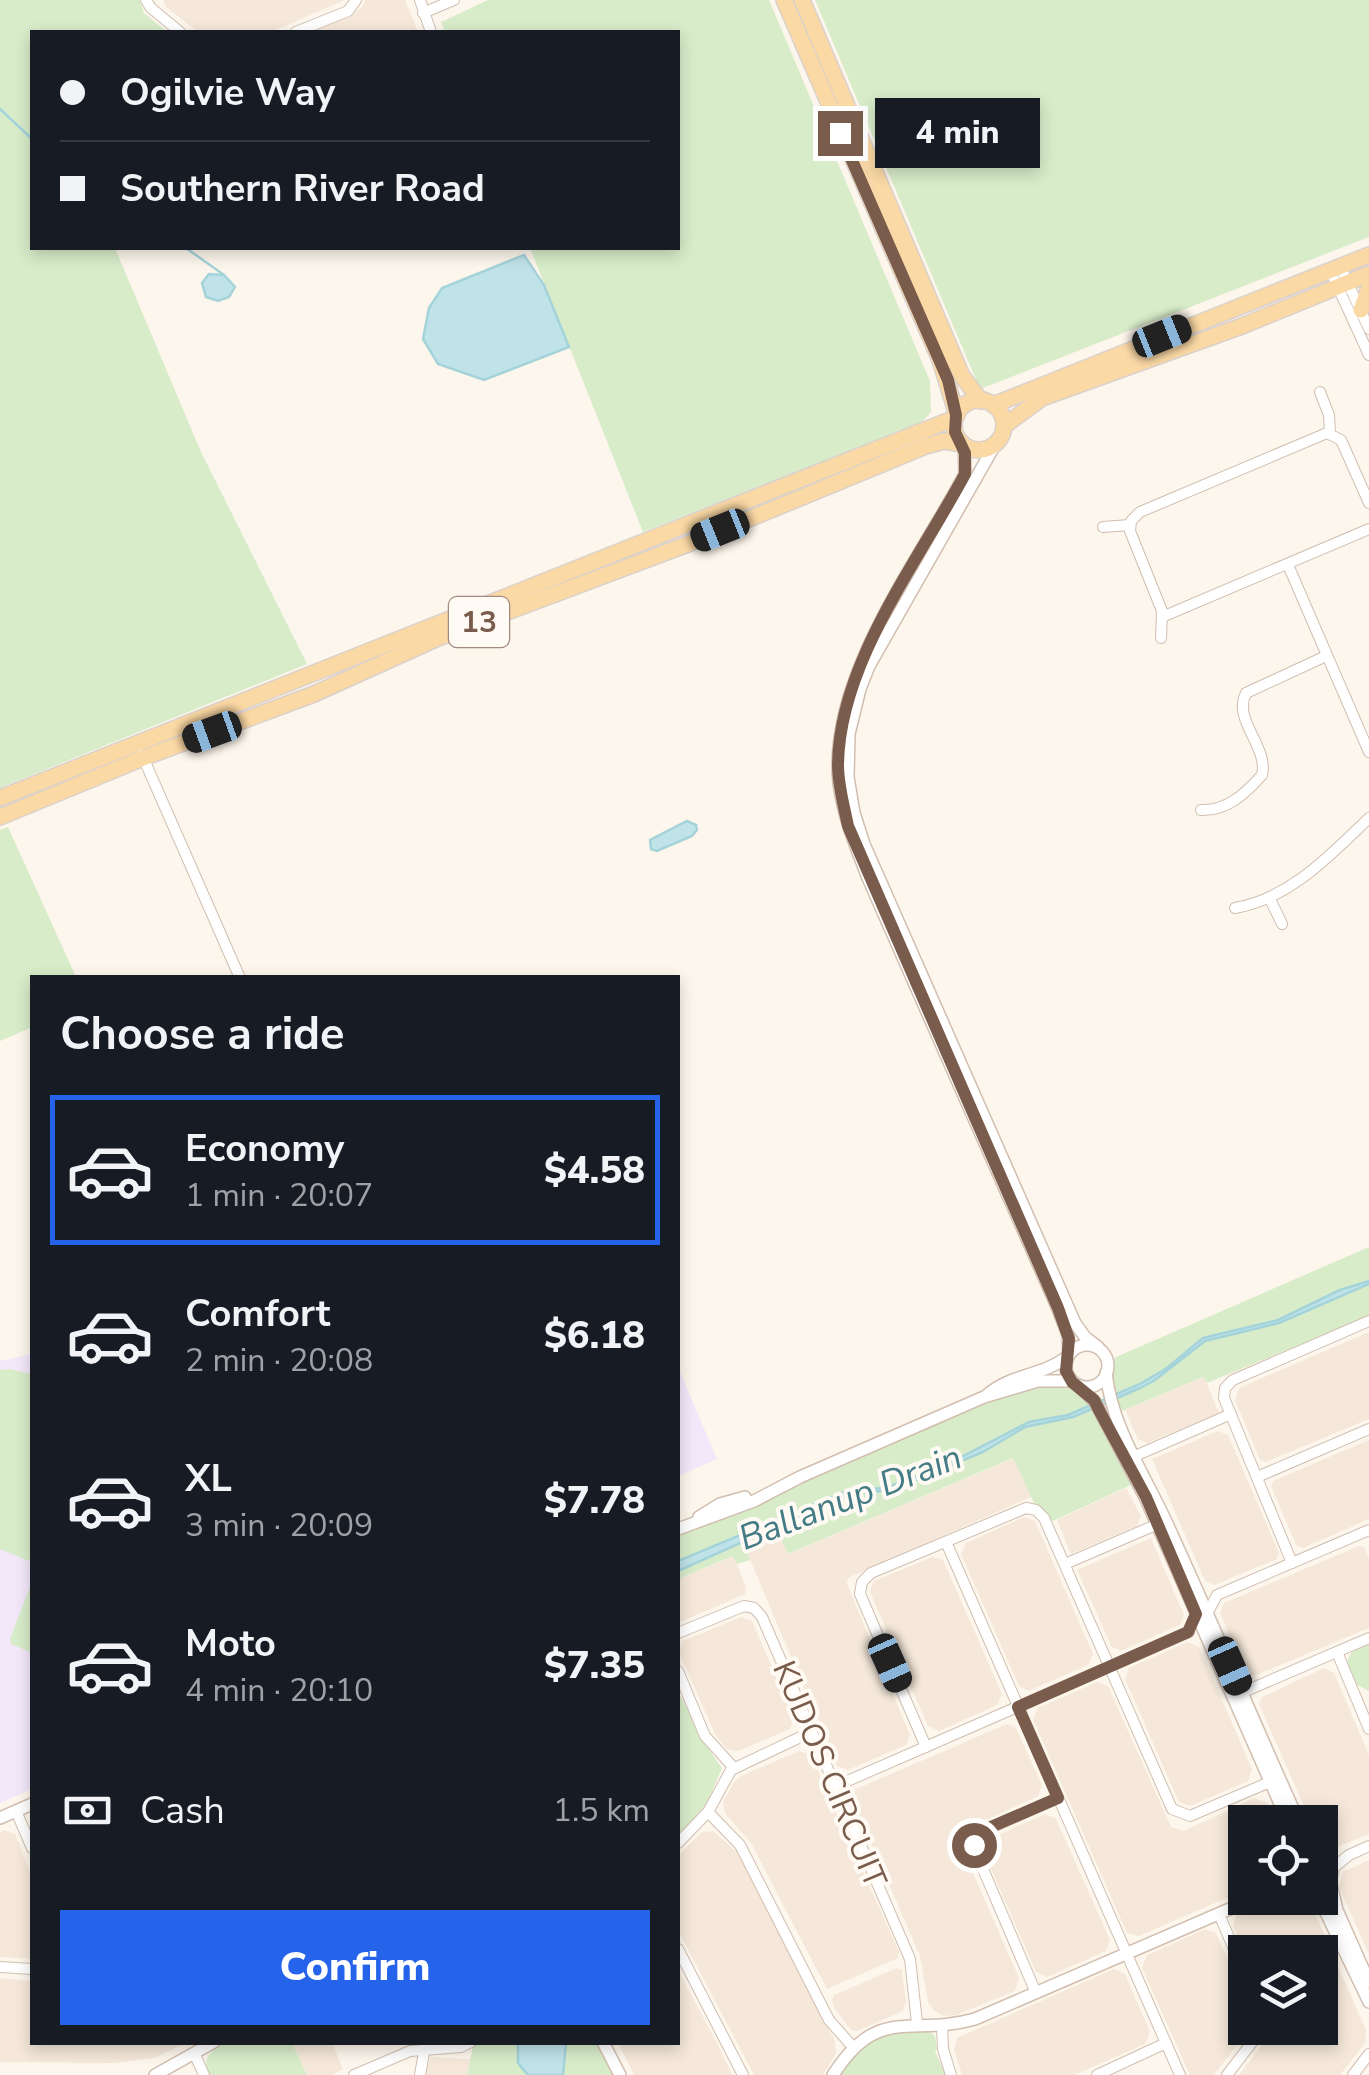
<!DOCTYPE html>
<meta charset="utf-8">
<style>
:root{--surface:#171b24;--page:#242831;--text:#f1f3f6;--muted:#9ea1a6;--line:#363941;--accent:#2563eb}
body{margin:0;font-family:"Nunito Sans",sans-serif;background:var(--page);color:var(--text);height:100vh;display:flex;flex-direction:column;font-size:38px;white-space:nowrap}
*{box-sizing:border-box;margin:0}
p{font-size:32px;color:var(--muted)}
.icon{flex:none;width:55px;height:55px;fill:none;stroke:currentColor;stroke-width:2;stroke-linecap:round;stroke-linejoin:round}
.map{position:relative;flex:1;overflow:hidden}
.panel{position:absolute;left:30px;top:975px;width:650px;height:1070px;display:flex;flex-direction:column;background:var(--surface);border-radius:0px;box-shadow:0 5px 15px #0003}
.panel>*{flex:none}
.banner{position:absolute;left:30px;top:30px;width:650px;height:220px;border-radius:0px;box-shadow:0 5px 15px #0003;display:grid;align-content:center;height:220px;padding:0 30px;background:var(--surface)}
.fabs{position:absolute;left:1228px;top:1805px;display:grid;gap:20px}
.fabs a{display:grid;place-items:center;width:110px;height:110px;border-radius:0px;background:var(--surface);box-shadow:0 5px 15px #0003;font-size:50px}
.end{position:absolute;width:45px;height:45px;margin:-22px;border:12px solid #7a5c4d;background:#fff;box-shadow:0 0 0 5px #fff}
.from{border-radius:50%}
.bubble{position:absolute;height:70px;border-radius:0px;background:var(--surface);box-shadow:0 5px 15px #0003;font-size:32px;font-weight:800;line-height:70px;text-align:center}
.car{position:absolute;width:30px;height:60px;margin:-30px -15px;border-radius:12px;box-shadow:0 0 8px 2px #0007;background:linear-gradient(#222 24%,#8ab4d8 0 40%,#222 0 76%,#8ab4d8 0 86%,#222 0)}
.banner b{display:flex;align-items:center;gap:35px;height:95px;font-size:38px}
.banner b+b{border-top:2px solid var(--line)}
.banner i{width:25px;height:25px;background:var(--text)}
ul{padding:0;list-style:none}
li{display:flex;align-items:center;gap:30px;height:150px;margin:0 20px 15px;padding:0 10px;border:5px solid transparent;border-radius:0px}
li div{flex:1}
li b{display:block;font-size:38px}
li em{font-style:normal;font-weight:800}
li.on{border-color:var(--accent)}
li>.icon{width:90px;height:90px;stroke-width:1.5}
h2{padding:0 30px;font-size:45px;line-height:120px}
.pay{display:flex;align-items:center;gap:25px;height:110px;padding:0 30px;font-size:38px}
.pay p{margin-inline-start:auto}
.primary-button{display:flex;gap:20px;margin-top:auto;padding:20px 30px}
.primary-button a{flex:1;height:115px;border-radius:0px;background:var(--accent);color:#fff;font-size:40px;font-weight:800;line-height:115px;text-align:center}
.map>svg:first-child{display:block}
.residential{fill:#f5e8da}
.education{fill:#f3e8fa}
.green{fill:#d8ecc9}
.water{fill:#bfe3e8;stroke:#a5d3da;stroke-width:2.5}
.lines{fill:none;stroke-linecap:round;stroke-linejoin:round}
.stream{stroke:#a5d3da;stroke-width:2.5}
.minor-casing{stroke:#d1beb0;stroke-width:12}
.tertiary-casing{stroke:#d1beb0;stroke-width:14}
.primary-casing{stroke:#dad1cd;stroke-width:18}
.minor{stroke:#fff;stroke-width:10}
.tertiary{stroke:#fff;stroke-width:11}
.primary{stroke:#fbd9a5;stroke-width:15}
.route{stroke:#7a5c4d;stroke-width:12}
.labels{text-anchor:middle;stroke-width:8;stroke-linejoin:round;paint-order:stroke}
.shield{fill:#fffaf3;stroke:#a28b7f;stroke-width:2.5}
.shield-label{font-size:30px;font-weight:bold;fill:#7a5c4d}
.street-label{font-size:32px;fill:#7a5c4d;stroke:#fffaf3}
.water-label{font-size:35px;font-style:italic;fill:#437c86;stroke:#fffaf3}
</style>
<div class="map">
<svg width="1369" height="2075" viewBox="0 0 1369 2075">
<rect width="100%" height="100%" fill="#fdf6ec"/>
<!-- residential -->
<g class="residential">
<polygon points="164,0 345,0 271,32 198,32 165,6"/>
<polygon points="365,0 405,0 418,32 312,32 350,17 363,6"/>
<polygon points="1369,1332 1369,1419 1266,1462 1260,1460 1235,1400 1239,1388"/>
<polygon points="1204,1377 1219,1413 1147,1443 1138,1439 1125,1410"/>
<polygon points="1218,1431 1228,1435 1279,1553 1277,1559 1214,1585 1205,1581 1152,1459"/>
<polygon points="1369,1440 1369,1519 1303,1548 1296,1545 1271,1486 1273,1481"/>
<polygon points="1014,1458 1031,1497 848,1578 847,1584 910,1735 906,1745 848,1770 837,1766 746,1550 780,1535 789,1554"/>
<polygon points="1126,1488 1141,1516 1137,1526 1071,1554 1057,1520"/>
<polygon points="1024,1517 1035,1521 1093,1654 1088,1665 1029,1691 1019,1686 961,1554 966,1543"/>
<polygon points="1151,1538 1184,1615 1180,1625 1121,1651 1112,1647 1077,1570"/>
<polygon points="1359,1546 1364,1547 1369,1559 1369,1628 1254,1676 1245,1672 1220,1613 1224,1603"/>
<polygon points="734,1556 746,1588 745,1594 678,1623 678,1579"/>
<polygon points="933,1557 943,1560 1002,1694 997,1705 939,1731 928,1726 870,1592 874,1581"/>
<polygon points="741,1617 752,1621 794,1718 790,1729 738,1751 727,1749 715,1734 679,1652 683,1641"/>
<polygon points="1187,1642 1199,1647 1252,1769 1248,1781 1190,1806 1179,1802 1125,1679 1129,1668"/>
<polygon points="1324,1668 1334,1673 1369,1755 1369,1834 1332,1849 1321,1844 1320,1822 1311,1822 1259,1704 1262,1697"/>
<polygon points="1097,1682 1108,1686 1171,1827 1184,1831 1254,1798 1267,1803 1275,1822 1245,1822 1245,1890 1139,1936 1127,1933 1033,1719 1038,1708"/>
<polygon points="1007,1724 1016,1728 1042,1785 1038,1796 956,1834 1019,1978 1015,1991 956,2015 944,2016 934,2011 928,2002 920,1956 852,1799 856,1789"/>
<polygon points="799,1751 811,1755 899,1952 898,1958 827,1989 751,1843 725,1813 723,1802 734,1782 741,1776"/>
<polygon points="1045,1814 1056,1819 1110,1940 1106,1951 1047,1977 1036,1972 983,1851 987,1840"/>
<polygon points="4,1830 15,1834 32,1877 32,1959 0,1957 0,1832"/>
<polygon points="713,1831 737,1852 835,2041 836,2053 823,2075 754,2075 678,1930 678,1856 702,1832"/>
<polygon points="1369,1860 1369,1955 1339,1886 1343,1872"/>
<polygon points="1277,1898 1308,1898 1366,2030 1365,2043 1340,2075 1239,2075 1275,2028 1320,2028 1320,1952 1245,1955 1233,1926 1236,1915"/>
<polygon points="1205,1929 1216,1933 1245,1999 1245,2028 1250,2028 1214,2075 1190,2075 1142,1968 1147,1955"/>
<polygon points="897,1968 902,1970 906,2002 903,2011 857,2031 851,2030 835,2009 832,2000 834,1995"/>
<polygon points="1114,1969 1125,1974 1150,2032 1145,2044 1074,2075 962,2075 954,2049 957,2038"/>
<polygon points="678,1970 720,2049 732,2075 634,2075 618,2043 678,2042"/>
<polygon points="0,1978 32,1981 32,2042 185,2043 155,2058 113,2063 0,2062"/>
<polygon points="292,2043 332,2043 343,2069 332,2075 307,2075"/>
<polygon points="431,2057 470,2059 467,2075 425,2075"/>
</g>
<!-- education -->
<g class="education">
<polygon points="32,1354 32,1789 0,1803 0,1361"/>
<polygon points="678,1367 717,1459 678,1476"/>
</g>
<!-- green -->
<g class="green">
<polygon points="0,0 140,0 144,13 167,32 32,32 32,248 115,248 201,452 307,664 0,788"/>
<polygon points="488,0 769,0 930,381 931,412 920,424 643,532 530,248 678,248 678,32 445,32 441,22"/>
<polygon points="815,0 1369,0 1369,237 980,389"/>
<polygon points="8,827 76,977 32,978 32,1027 0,1041 0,830"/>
<polygon points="1369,1247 1369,1316 1207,1383 1203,1377 1122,1411 1112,1385 1114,1358"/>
<polygon points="9,1369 32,1374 32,1555 29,1561 0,1549 0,1370"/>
<polygon points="1047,1385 1070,1386 1086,1395 1133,1484 1053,1521 1034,1503 1013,1458 788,1554 780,1536 746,1550 750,1560 737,1564 733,1556 678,1579 678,1534 994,1399 1022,1388"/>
<polygon points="32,1582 32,1653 11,1644 10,1639"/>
<polygon points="1369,1643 1369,1691 1354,1683 1346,1663 1353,1650"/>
<polygon points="678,1691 705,1744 722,1768 707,1803 678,1837"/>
<path d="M896,2030H928L935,2036L937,2049L935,2051L946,2075H838C854,2052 871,2041 896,2030Z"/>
<polygon points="477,2042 596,2043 614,2075 467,2075 473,2046"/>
<path d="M224,2043H292L307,2075H208C202,2057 210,2052 224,2043Z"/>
</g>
<!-- water -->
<g class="water">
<polygon points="524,255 544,285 569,347 484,380 438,364 423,339 429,308 442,288"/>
<polygon points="209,274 224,275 235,287 229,297 218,301 206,297 202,283"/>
<polygon points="687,821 696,825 697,830 692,836 657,851 651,849 650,840"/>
<polygon points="1369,1281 1369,1284 1279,1323 1205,1341 1155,1380 1140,1388 1073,1417 1025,1427 983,1452 892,1490 849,1494 678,1571 678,1561 848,1490 886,1488 944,1466 1029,1422 1068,1415 1140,1384 1167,1368 1203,1338 1278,1320 1340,1290"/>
<polygon points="518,2043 566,2043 563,2075 528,2075 518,2063"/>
</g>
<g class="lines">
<!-- stream -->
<g class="stream">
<polyline points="0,109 32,139"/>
<polyline points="186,248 224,275"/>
</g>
<defs>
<g id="minor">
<polyline points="146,0 151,8 180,32"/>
<polyline points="420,0 431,32"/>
<polyline points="423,13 454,0"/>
<polyline points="296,32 348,11 356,0"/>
<polyline points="1340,266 1369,329"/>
<polyline points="1330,270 1369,355"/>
<polyline points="1320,392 1329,415 1330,433"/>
<polyline points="1103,527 1130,525"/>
<polyline points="1288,565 1369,752"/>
<polyline points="1162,617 1369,529"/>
<polyline points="1161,638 1162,611 1130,531 1131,521 1140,512 1327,433 1341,440 1369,503"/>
<polyline points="142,755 240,978"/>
<path d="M1201,810C1227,811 1245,794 1262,775C1269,747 1232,720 1246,693L1326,656"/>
<polyline points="1270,899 1282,924"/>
<path d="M1235,908C1291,898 1329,856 1369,818"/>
<polyline points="1135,1456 1231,1414"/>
<polyline points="1257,1477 1369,1429"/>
<polyline points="946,1542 1180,2075"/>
<polyline points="1292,1563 1224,1398 1225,1388 1233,1380 1369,1321"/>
<polyline points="1065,1564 1158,1524"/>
<polyline points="1207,1614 1217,1595 1369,1530"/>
<polyline points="678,1633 744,1606 754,1608 762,1617 910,1959 917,2023"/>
<polyline points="1337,1652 1369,1729"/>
<polyline points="678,1671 705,1736 734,1768"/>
<polyline points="1241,1693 1369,1638"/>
<polyline points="926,1747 860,1594 862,1582 871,1573 1026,1508 1036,1510 1044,1518 1172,1809 1190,1816 1270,1782"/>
<polyline points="836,1786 1189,1632"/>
<polyline points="16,1811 32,1848"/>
<polyline points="708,1812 740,1845 829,2020 853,2047"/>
<polyline points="678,1843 708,1812 731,1770 811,1732"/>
<polyline points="1333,1868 1349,1855 1369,1846"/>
<polyline points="1219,1914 1245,1975"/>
<polyline points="678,1949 743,2075"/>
<polyline points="0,1967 32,1969"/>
<polyline points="1036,1993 974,1848 981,1832 1058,1798"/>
<polyline points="942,2025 943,2049 951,2075"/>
<polyline points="195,2055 204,2075"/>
<polyline points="354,2075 410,2051 461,2047 471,2042"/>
<polyline points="420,2075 425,2047"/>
<polyline points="1097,2075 1166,2043"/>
<polyline points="1227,2075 1263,2028"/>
<polyline points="1353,2075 1369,2054"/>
</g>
<g id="tertiary">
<polyline points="996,443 869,666 860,689 849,734 848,777 854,813 864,844 1075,1323 1085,1337 1098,1347"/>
<path d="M964,445L965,474C918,563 828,678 839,783C843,816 856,847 868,878L1058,1309L1068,1335L1069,1353"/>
<circle cx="1087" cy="1366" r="21"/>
<path d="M1106,1373C1112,1429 1147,1478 1169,1528C1214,1626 1255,1725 1299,1822"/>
<polyline points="1079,1386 1095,1402 1145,1497 1288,1822"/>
<path d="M987,1395C1011,1374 1042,1376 1067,1357"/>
<polyline points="699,1517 720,1504 745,1497"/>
<polyline points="678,1529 754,1501 800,1477 984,1397 1038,1381 1072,1381"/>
<polyline points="0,1818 32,1804"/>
<path d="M1320,1854C1336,1862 1336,1880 1320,1888"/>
<polyline points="1330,1880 1337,1910 1369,1982"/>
<polyline points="1319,1898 1369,2002"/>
<polyline points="603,2042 620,2075"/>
<polyline points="155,2075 214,2042"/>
<path d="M833,2075C878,2004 911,2037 975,2019L1255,1898"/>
</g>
<g id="primary">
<polyline points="784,0 940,360 957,415"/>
<polyline points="802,0 962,376 981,401"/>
<polyline points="1361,310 1369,288"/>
<circle cx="979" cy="425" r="25"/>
<polyline points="993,405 1369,255"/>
<polyline points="1004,426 1042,398 1242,326 1369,274"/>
<polyline points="0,798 955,418"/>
<polyline points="0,817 143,758 314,694 438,638 688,544 926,446 944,441 962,444"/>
</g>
</defs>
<!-- minor casing -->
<use href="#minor" class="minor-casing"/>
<!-- tertiary casing -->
<use href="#tertiary" class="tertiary-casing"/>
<!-- primary casing -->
<use href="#primary" class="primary-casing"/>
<!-- minor -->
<use href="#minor" class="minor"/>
<!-- tertiary -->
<use href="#tertiary" class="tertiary"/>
<!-- primary -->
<use href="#primary" class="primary"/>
</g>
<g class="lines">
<!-- route -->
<path class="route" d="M840,133L948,380L956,415L955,432L965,453V474C918,562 839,663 838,765C838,786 844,806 848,826L1058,1308L1069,1339L1066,1371L1072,1382L1094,1400L1100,1412L1146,1497L1196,1614L1188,1632L1018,1707L1058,1798L984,1830L974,1845"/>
</g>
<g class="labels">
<!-- shield labels -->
<rect class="shield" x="449" y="597" width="60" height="50" rx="8"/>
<g class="shield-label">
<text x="479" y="632">13</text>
</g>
<!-- street labels -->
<g class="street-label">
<text transform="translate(830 1774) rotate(67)" y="11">KUDOS CIRCUIT</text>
</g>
<!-- water labels -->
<g class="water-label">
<text transform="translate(850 1497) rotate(-21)" y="12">Ballanup Drain</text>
</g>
</g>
</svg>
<div class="fabs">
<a><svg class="icon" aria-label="locate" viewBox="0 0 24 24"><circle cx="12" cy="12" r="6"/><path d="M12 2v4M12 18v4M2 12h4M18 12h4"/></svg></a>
<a><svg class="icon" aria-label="layers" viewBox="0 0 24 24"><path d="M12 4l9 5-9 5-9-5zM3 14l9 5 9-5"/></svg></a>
</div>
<i class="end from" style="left:974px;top:1845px"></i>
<i class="end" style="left:840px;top:133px"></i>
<div class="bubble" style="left:875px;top:98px;width:165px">4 min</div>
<i class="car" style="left:1162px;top:336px;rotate:68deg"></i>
<i class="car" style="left:720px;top:530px;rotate:248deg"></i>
<i class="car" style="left:212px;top:732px;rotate:250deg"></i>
<i class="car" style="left:890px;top:1663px;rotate:156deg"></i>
<i class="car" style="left:1230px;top:1666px;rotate:156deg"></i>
<div class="banner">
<b><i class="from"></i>Ogilvie Way</b>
<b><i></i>Southern River Road</b>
</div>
<section class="panel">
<h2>Choose a ride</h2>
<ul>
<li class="on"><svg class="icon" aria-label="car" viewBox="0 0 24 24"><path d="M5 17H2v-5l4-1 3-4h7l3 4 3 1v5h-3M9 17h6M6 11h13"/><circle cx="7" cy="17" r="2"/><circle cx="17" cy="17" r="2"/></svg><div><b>Economy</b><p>1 min · 20:07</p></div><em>$4.58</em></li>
<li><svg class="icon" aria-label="car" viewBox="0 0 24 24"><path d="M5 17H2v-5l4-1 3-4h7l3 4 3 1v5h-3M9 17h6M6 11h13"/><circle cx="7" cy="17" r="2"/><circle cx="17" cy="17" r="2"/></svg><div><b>Comfort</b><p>2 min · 20:08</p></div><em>$6.18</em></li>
<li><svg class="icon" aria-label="car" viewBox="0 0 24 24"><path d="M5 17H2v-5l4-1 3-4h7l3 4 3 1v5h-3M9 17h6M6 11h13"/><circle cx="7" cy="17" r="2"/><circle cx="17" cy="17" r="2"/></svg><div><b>XL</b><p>3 min · 20:09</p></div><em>$7.78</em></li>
<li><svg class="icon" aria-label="car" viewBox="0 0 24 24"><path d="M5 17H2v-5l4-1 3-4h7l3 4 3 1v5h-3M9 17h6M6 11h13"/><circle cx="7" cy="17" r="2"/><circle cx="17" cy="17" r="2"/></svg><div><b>Moto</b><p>4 min · 20:10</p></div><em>$7.35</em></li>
</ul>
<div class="pay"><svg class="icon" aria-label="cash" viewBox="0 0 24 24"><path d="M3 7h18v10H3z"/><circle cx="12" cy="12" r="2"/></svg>Cash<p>1.5 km</p></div>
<div class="primary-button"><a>Confirm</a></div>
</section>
</div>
